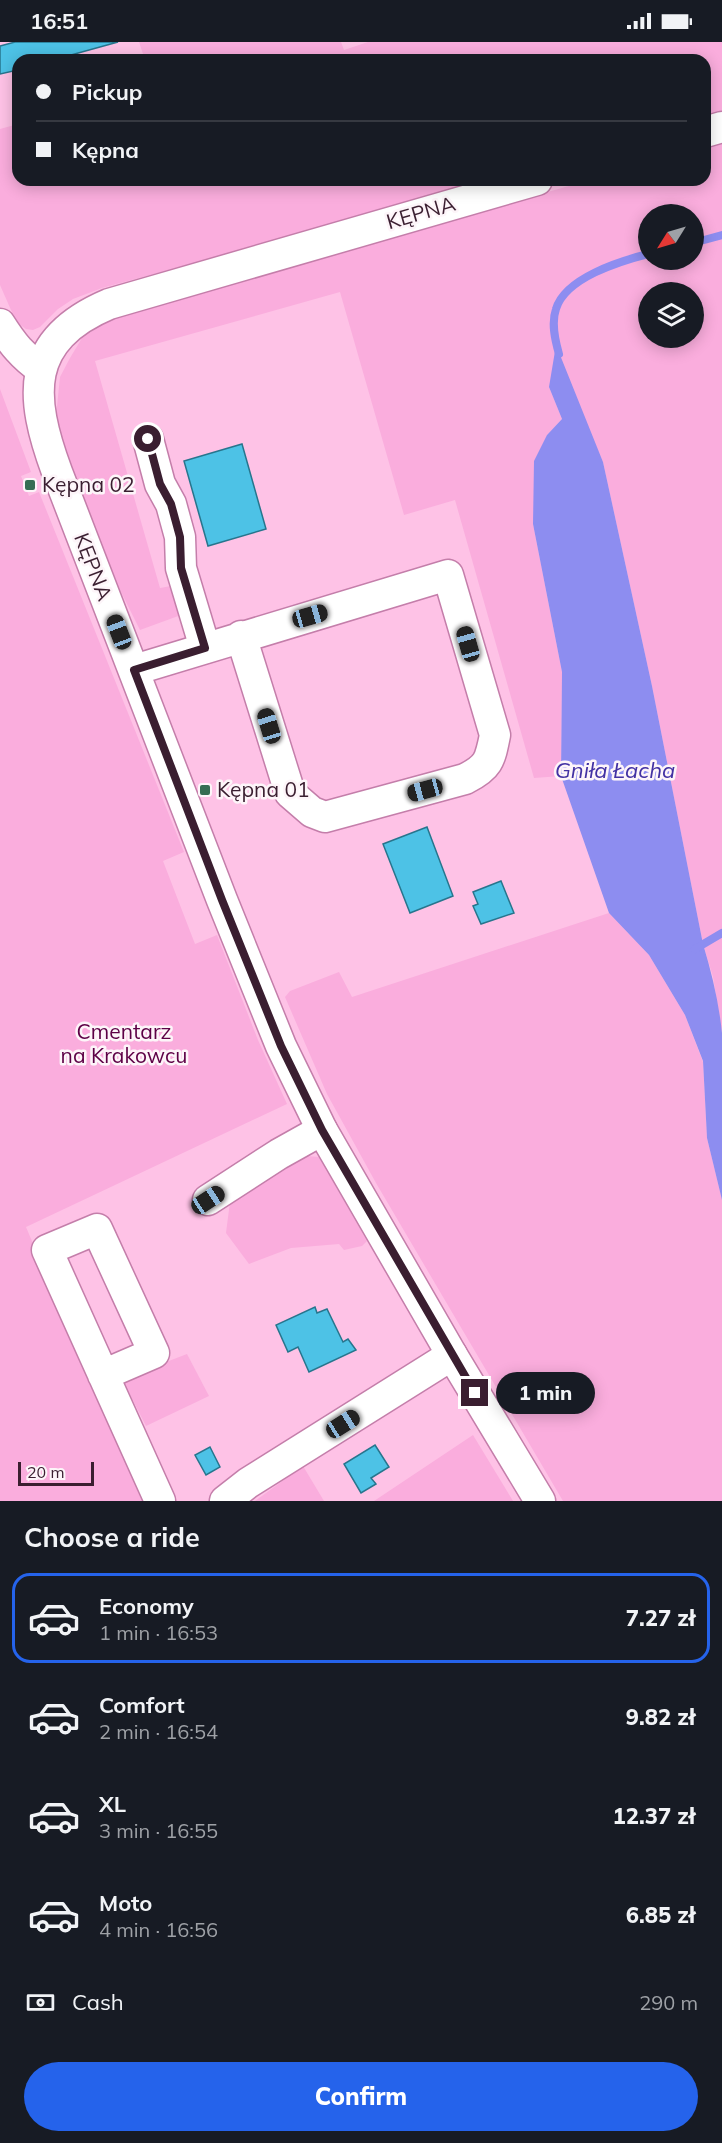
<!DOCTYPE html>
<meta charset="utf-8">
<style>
:root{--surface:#171b24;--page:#20242c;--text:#f1f3f6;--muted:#9ea1a6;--line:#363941;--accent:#2563eb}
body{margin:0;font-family:Mulish,sans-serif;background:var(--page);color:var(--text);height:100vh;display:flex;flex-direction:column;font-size:22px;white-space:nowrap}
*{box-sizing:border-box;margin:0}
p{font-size:20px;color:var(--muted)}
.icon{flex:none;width:33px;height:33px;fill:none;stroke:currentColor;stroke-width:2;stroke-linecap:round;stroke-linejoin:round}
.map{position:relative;height:1459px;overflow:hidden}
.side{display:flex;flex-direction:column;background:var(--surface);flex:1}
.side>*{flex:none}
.banner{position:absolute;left:12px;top:12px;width:699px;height:132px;border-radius:18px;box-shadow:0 3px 15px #0003;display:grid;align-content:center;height:132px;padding:0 24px;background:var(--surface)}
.needle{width:39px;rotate:233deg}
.controls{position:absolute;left:638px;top:162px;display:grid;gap:12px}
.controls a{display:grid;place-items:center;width:66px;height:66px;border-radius:50%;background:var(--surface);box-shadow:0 3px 15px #0003;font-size:30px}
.scale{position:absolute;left:18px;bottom:15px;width:76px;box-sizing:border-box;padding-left:6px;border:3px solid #3a1e30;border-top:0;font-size:16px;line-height:21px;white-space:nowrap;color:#3a1e30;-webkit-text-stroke:4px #fdf5f9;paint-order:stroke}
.end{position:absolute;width:27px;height:27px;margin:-14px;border:8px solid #3a1e30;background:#fff;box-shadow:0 0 0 3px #fff}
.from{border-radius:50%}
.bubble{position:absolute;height:42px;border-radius:21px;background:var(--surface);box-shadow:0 3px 15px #0003;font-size:20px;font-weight:800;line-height:42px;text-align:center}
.car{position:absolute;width:18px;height:36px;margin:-18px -9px;border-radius:8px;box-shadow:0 0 4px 2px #0007;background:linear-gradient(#222 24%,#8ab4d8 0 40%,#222 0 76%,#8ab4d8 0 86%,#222 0)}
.banner b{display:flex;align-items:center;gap:21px;height:57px;font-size:22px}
.banner b+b{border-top:2px solid var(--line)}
.banner i{width:15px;height:15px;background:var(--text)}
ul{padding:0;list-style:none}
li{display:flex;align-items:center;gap:18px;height:90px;margin:0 12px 9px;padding:0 12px;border:3px solid transparent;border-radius:18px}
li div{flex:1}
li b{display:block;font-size:22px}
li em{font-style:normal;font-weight:800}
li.selected{border-color:var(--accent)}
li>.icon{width:54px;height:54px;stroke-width:1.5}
h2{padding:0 24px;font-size:27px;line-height:72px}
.pay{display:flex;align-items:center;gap:15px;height:66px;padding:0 24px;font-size:22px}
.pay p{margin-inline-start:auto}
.cta{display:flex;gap:12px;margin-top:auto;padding:12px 24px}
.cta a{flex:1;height:69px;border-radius:36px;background:var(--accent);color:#fff;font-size:24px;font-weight:800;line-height:69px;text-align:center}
.status{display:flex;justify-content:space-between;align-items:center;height:42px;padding:0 30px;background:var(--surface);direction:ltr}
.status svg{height:16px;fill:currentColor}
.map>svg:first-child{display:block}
.green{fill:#faaddd;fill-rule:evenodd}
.water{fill:#8d8df0}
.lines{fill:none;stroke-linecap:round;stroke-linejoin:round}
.stream{stroke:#8d8df0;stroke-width:8}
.building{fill:#4dc2e6;stroke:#27758d;stroke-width:1.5}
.minor-casing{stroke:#c47eaa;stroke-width:33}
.minor{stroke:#fff;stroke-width:30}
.route{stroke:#3a1e30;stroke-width:8}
.poi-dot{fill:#366d53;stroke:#fdf5f9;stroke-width:2}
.labels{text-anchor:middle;stroke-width:5;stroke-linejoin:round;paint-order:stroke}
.street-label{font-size:21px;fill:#3a1e30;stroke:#fdf5f9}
.poi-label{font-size:21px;fill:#3a1e30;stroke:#fdf5f9;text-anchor:start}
.park-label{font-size:21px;fill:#5d0046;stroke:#fdf5f9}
.water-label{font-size:22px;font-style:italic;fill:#4231a3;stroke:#fdf5f9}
</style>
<div class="status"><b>16:51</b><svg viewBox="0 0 49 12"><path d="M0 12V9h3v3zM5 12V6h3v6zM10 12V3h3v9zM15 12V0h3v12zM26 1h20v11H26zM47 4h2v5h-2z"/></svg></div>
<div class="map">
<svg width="722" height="1459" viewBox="0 0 722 1459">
<rect width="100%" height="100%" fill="#fec2e6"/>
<!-- green -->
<g class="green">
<polygon points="139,0 341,0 344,8 368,0 722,0 722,70 705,75 705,18 145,18"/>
<polygon points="18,82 18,138 488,138 315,188 102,246 73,257 58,267 40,285 33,288 26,287 19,282 11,268 0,243 0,87"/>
<path d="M722,100V991L713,935L703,902L652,644L603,420L584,377L549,345L562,377L547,393L533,482L562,630L561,734L534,736L455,458L404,473L340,250L95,319L160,546L171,544L181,573L140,588L119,546L62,401L56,374L60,335L70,316L82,296L117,272L590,138H705V105ZM648,172H693V218H648ZM648,250H693V296H648Z"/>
<polygon points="0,347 31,430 21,434 29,454 39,450 184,810 163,819 195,902 217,893 258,998 287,1062 26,1185 142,1459 0,1459"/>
<polygon points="609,871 649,913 685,973 703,1020 707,1096 722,1158 722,1459 563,1459 376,1141 327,1052 285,955 290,949 339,930 352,955"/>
<polygon points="307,1114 319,1115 367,1199 362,1204 344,1208 339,1202 291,1206 249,1222 226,1191 230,1160 279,1127"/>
<polygon points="187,1312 209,1354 146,1384 122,1337"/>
<polygon points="473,1393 513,1459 374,1459"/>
<polygon points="303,1424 324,1459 255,1459"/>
</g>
<!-- water -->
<path class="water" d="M556,303L603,420L652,644L703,902C712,932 719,961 722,991V1158L707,1096L703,1019L685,973L649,913L609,871L561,734L562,630L533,482L534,419L547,393L562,377L549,345Z"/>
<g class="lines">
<!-- stream -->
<g class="stream">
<polyline points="693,201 722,193"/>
<path d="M559,312C555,298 551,281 556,267C565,236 620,219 648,212"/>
<polyline points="695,907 722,891"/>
</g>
</g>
<!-- building -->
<g class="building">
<polygon points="15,0 118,0 53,18 18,18 18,28 0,32 0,4"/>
<polygon points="242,402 266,487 208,504 184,419"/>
<polygon points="427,785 453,854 410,871 383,802"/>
<polygon points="501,839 514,871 481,882 473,864 478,862 473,850"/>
<polygon points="315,1265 317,1271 327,1267 343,1300 348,1297 356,1308 309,1330 298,1305 288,1310 276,1283"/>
<polygon points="375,1403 389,1425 371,1436 376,1442 361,1451 344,1422"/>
<polygon points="210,1405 220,1425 206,1433 195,1413"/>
</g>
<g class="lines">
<defs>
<g id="minor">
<polyline points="705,90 722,85"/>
<path d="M537,138L109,262C24,298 29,354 57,430L222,858L281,1004L322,1088L452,1313L540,1459"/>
<path d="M0,282C12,301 23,315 41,327"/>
<polyline points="148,397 160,442 171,462 180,495 181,526 205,606"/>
<path d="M134,628L448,533L495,693C490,718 489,725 465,737L325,775L312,770L290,751L241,594"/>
<polyline points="208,1158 279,1112 322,1088"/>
<polyline points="103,1333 154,1311 97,1187 47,1208 160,1459"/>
<polyline points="225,1459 248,1441 452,1313"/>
</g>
</defs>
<!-- minor casing -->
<use href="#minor" class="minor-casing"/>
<!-- minor -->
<use href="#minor" class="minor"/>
</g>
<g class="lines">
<!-- route -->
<polyline class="route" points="148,397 160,442 171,462 180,495 181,526 205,606 134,628 222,858 281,1004 322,1088 475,1351"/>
</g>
<!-- markers -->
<g class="poi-dot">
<rect x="24" y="437" width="12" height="12" rx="3"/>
<rect x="199" y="742" width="12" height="12" rx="3"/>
</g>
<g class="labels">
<!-- street labels -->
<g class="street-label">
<text transform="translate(421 171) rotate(-16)" y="7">KĘPNA</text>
<text transform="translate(93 525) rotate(69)" y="7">KĘPNA</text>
</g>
<!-- poi labels -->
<g class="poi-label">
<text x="42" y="450">Kępna 02</text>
<text x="217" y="755">Kępna 01</text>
</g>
<!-- park labels -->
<g class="park-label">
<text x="124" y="997">Cmentarz<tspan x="124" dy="24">na Krakowcu</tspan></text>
</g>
<!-- water labels -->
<g class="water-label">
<text x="615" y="736">Gniła Łacha</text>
</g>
</g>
</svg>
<div class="controls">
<a><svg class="needle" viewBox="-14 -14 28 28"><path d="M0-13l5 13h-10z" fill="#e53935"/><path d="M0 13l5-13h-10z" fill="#9ea1a6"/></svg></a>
<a><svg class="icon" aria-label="layers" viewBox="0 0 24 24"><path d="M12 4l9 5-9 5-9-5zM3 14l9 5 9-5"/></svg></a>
</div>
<div class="scale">20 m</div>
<i class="end from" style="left:148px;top:397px"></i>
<i class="end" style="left:475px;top:1351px"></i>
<div class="bubble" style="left:496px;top:1330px;width:99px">1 min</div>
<i class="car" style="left:310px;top:574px;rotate:74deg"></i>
<i class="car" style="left:119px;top:590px;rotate:339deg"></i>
<i class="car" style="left:468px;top:602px;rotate:344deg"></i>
<i class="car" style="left:269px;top:684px;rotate:343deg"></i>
<i class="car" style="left:425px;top:748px;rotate:255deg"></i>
<i class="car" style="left:208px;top:1158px;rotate:57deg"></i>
<i class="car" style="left:343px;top:1382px;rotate:58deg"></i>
<div class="banner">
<b><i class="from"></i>Pickup</b>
<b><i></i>Kępna</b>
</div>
</div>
<section class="side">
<h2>Choose a ride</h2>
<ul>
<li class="selected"><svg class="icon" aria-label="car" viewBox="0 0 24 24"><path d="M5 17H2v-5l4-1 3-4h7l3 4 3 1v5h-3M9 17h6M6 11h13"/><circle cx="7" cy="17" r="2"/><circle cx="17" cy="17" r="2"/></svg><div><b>Economy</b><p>1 min · 16:53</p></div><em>7.27 zł</em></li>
<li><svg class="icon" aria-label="car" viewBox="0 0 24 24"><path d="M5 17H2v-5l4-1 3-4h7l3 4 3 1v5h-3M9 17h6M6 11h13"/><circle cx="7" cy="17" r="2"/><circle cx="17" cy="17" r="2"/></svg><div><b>Comfort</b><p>2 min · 16:54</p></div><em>9.82 zł</em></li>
<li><svg class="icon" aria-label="car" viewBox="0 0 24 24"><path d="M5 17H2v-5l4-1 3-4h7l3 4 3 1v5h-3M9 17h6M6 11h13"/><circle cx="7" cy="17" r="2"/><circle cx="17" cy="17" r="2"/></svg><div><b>XL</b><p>3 min · 16:55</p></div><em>12.37 zł</em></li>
<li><svg class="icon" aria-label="car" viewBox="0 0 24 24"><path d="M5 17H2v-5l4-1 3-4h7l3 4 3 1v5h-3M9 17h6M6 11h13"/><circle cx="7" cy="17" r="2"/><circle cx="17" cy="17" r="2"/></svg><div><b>Moto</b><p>4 min · 16:56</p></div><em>6.85 zł</em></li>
</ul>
<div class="pay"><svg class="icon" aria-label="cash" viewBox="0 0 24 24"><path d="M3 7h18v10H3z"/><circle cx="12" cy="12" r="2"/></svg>Cash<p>290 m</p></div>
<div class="cta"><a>Confirm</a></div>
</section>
